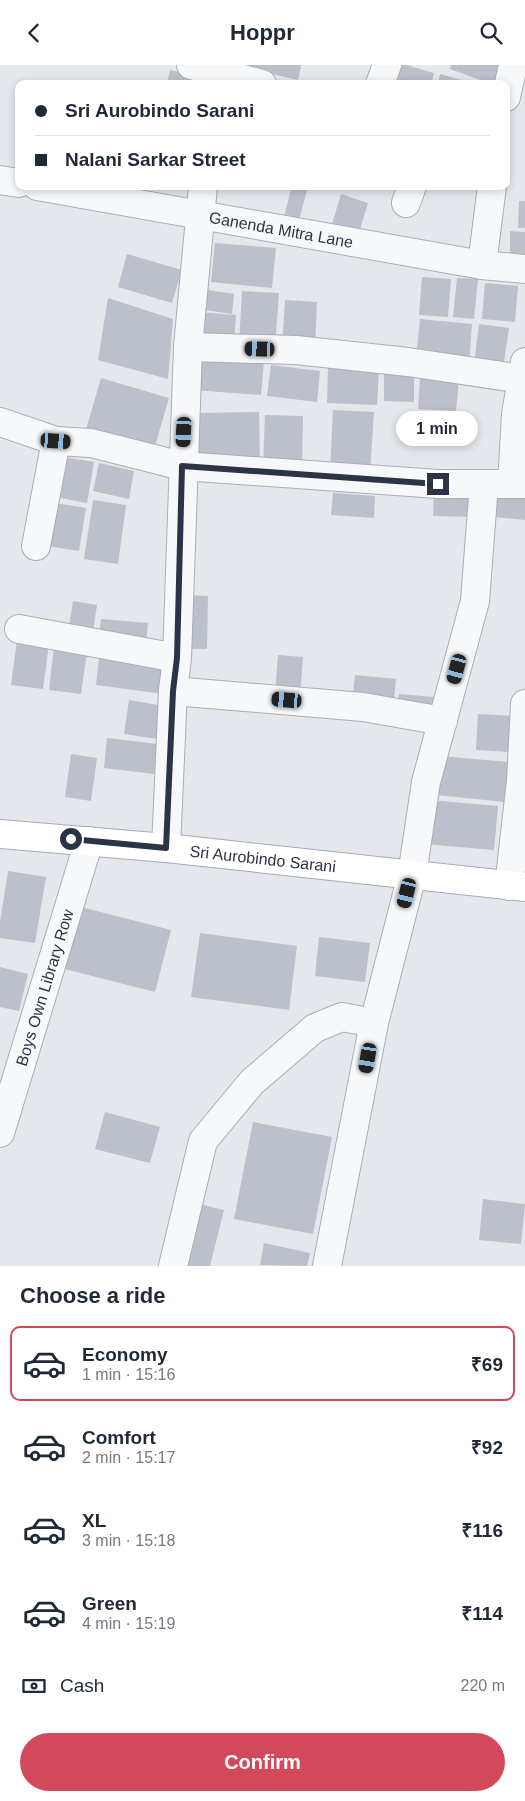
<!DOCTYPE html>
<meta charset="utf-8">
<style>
:root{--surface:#fff;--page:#f2f2f3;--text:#1f2937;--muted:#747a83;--line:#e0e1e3;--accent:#d1495b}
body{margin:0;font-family:Arial,sans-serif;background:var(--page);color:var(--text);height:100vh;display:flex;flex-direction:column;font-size:19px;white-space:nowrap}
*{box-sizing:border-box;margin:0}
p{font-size:16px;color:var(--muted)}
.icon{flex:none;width:28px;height:28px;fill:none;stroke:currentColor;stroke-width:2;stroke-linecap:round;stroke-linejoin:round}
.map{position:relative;height:1201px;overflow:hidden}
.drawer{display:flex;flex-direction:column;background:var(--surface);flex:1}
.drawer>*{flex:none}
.top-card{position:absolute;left:15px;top:15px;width:495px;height:110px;border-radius:10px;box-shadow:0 2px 8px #0003;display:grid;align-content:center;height:110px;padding:0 20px;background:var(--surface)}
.end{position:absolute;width:22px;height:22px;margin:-11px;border:6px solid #2b3445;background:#fff;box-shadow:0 0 0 2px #fff}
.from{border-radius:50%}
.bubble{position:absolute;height:35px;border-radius:18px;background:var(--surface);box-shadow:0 2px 8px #0003;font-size:16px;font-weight:700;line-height:35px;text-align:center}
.car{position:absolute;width:15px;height:30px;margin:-15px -8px;border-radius:6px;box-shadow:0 0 4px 1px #0007;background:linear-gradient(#222 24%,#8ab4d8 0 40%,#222 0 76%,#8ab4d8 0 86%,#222 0)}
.top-card b{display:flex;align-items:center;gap:18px;height:48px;font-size:19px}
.top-card b+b{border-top:1px solid var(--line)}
.top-card i{width:12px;height:12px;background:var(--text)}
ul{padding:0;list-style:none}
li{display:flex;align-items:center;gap:15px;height:75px;margin:0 10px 8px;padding:0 10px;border:2px solid transparent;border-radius:10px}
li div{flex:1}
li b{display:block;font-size:19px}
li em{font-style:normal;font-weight:700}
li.on{border-color:var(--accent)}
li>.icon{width:45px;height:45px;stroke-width:1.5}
h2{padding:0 20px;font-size:22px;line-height:60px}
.pay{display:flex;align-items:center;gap:12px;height:55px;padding:0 20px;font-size:19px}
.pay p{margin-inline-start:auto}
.primary-button{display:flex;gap:10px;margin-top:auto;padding:10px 20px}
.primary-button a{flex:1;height:58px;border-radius:30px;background:var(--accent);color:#fff;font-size:20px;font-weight:700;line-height:58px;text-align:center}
header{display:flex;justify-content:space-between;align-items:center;height:65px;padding:0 20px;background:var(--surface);font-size:22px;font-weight:700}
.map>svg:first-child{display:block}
.building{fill:#bbc0ca}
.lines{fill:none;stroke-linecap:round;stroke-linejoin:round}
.minor-casing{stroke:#a9aeb7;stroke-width:30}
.major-casing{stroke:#a3abb8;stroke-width:30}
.minor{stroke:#f7f8fa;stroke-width:28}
.major{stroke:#fff;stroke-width:28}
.route{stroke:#2b3445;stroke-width:6}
.labels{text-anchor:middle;stroke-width:4.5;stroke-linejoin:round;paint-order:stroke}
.street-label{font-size:16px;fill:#2b3445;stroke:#f4f6f9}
</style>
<header><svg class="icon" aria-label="back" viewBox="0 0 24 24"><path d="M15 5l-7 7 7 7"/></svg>Hoppr<svg class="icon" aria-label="search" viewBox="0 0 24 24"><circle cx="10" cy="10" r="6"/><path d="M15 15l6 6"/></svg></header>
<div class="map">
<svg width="525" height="1201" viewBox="0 0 525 1201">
<rect width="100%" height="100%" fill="#e4e7ec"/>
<!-- building -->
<g class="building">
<polygon points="233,0 301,0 298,15"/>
<polygon points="397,0 406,0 434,8 431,19 391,19"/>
<polygon points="451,0 503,0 497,19 491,19 450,4"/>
<polygon points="170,5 195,11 193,19 167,19"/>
<polygon points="440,9 472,18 472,19 438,19"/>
<polygon points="292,121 308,121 297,163 282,159"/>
<polygon points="341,129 368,138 357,174 330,166"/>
<polygon points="519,136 525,136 525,163 518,163"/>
<polygon points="510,166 525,167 525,195 510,194"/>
<polygon points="215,178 276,183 272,223 211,217"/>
<polygon points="127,189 182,205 172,238 118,222"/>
<polygon points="422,212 451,214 448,252 419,250"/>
<polygon points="457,213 478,214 474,254 453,252"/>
<polygon points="485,218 518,221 515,257 482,254"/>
<polygon points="201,224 234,229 232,249 198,244"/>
<polygon points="242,226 279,228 275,282 239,279"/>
<polygon points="108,233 173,254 168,314 98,295"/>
<polygon points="285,235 317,237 315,283 282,282"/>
<polygon points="198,247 236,250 234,277 196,275"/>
<polygon points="420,254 472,259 469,299 416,294"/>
<polygon points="479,259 509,263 503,303 474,299"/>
<polygon points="196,290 264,295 261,330 193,325"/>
<polygon points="271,300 320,306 317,337 267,331"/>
<polygon points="328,303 379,305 377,340 327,338"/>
<polygon points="384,306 414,307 414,337 384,336"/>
<polygon points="420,312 459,315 456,346 418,344"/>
<polygon points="101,313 169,333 153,388 85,368"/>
<polygon points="333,345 374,347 370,407 330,405"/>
<polygon points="259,347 260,399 194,400 193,348"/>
<polygon points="265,350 303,351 302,404 263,402"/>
<polygon points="57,391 94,397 87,438 50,431"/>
<polygon points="99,398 134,406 129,434 93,426"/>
<polygon points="434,424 477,425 476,452 433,451"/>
<polygon points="488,427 525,430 525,455 486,451"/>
<polygon points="333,428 375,431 374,453 331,450"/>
<polygon points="93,435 126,440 118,499 84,494"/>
<polygon points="48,437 86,443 79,486 41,480"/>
<polygon points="187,530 208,531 207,584 186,584"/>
<polygon points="73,536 97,540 92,573 68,569"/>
<polygon points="101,554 148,558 146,578 99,573"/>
<polygon points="17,575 49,579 43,624 11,620"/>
<polygon points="54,582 87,587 81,629 49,625"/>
<polygon points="100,585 169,594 164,629 96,620"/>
<polygon points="278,590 303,592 300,631 275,629"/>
<polygon points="355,610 396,614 393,643 352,639"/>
<polygon points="399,629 435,632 434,649 397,647"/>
<polygon points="129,635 169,642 164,675 124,669"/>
<polygon points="478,649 513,651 511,687 476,685"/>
<polygon points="107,673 158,679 154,709 104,703"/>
<polygon points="71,689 97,693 91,736 65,732"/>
<polygon points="440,691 509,697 505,737 436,730"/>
<polygon points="429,735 498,741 494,785 424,779"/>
<polygon points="8,806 46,812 35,878 0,873 0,857"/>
<polygon points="73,840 171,865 155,927 57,902"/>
<polygon points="200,868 297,881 289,945 191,932"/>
<polygon points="319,872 370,878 365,917 315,911"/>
<polygon points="0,902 28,909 19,946 0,942"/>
<polygon points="105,1047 160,1062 150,1098 95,1084"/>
<polygon points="253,1057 332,1072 313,1169 234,1154"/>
<polygon points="483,1134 525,1139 521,1179 479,1175"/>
<polygon points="195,1138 224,1145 210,1201 180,1201"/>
<polygon points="264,1178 310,1188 307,1201 260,1200"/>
</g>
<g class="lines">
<defs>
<g id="minor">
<polyline points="191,0 262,19"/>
<polyline points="380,19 387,0"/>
<polyline points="506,32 513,0"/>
<polyline points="0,115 19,118"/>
<path id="s1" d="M37,121L482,200L525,204"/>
<polyline points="406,138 412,121"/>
<polyline points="482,200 492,121"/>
<polyline points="188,282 296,285 408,297 522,314"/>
<polyline points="0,357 56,376 91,378 182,401 438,419 525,419"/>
<polyline points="512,419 516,349 525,297"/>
<polyline points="36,481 56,376"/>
<polyline points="19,564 177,593"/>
<polyline points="173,626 363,642 443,656"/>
<polyline points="166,783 173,626 177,593 188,282 203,121"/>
<polyline points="509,821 521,716 525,639"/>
<path id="s2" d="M0,1068L89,776"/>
<polyline points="173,1201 203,1076 252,1017 315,963 342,952 374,958"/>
<polyline points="327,1201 374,958 412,810 426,717 475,536 484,419"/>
</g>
<g id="major">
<path id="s3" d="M0,769L166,783L525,822"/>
</g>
</defs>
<!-- minor casing -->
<use href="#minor" class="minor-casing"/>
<!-- major casing -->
<use href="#major" class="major-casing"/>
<!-- minor -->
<use href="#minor" class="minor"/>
<!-- major -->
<use href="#major" class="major"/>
</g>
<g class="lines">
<!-- route -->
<polyline class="route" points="71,774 166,783 173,626 177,593 182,401 438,419"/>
</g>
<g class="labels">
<!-- street labels -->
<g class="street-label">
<text dy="6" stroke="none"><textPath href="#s1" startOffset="248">Ganenda Mitra Lane</textPath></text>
<text dy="6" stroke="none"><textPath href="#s3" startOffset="264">Sri Aurobindo Sarani</textPath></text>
<text dy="6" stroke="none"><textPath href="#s2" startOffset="152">Boys Own Library Row</textPath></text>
</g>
</g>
</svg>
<i class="end from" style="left:71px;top:774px"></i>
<i class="end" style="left:438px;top:419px"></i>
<div class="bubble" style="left:396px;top:346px;width:82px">1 min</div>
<i class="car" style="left:260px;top:284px;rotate:272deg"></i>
<i class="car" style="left:184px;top:367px;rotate:183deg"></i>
<i class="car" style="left:56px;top:376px;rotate:94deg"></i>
<i class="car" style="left:457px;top:604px;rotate:195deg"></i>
<i class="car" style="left:287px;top:635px;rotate:275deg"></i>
<i class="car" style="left:407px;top:828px;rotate:194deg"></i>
<i class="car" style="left:368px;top:993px;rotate:190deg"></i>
<div class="top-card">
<b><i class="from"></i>Sri Aurobindo Sarani</b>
<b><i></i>Nalani Sarkar Street</b>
</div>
</div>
<section class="drawer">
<h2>Choose a ride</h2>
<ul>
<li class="on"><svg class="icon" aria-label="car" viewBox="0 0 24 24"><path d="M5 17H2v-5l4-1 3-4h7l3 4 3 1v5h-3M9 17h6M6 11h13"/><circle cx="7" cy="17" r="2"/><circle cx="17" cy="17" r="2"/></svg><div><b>Economy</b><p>1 min · 15:16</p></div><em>₹69</em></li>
<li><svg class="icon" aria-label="car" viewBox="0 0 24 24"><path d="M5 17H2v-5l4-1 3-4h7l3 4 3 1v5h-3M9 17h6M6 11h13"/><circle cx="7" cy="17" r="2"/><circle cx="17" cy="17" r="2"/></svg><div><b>Comfort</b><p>2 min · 15:17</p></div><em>₹92</em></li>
<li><svg class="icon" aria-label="car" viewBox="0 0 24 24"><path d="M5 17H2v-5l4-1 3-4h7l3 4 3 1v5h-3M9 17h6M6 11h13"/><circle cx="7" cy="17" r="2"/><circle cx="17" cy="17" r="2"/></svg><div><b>XL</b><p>3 min · 15:18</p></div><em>₹116</em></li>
<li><svg class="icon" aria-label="car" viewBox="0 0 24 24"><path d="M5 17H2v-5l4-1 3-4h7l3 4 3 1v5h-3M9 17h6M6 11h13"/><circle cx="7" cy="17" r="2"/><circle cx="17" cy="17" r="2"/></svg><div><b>Green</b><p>4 min · 15:19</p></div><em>₹114</em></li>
</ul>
<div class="pay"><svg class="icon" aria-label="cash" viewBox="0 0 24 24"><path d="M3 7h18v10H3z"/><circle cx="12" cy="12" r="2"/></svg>Cash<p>220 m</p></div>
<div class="primary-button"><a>Confirm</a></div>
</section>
